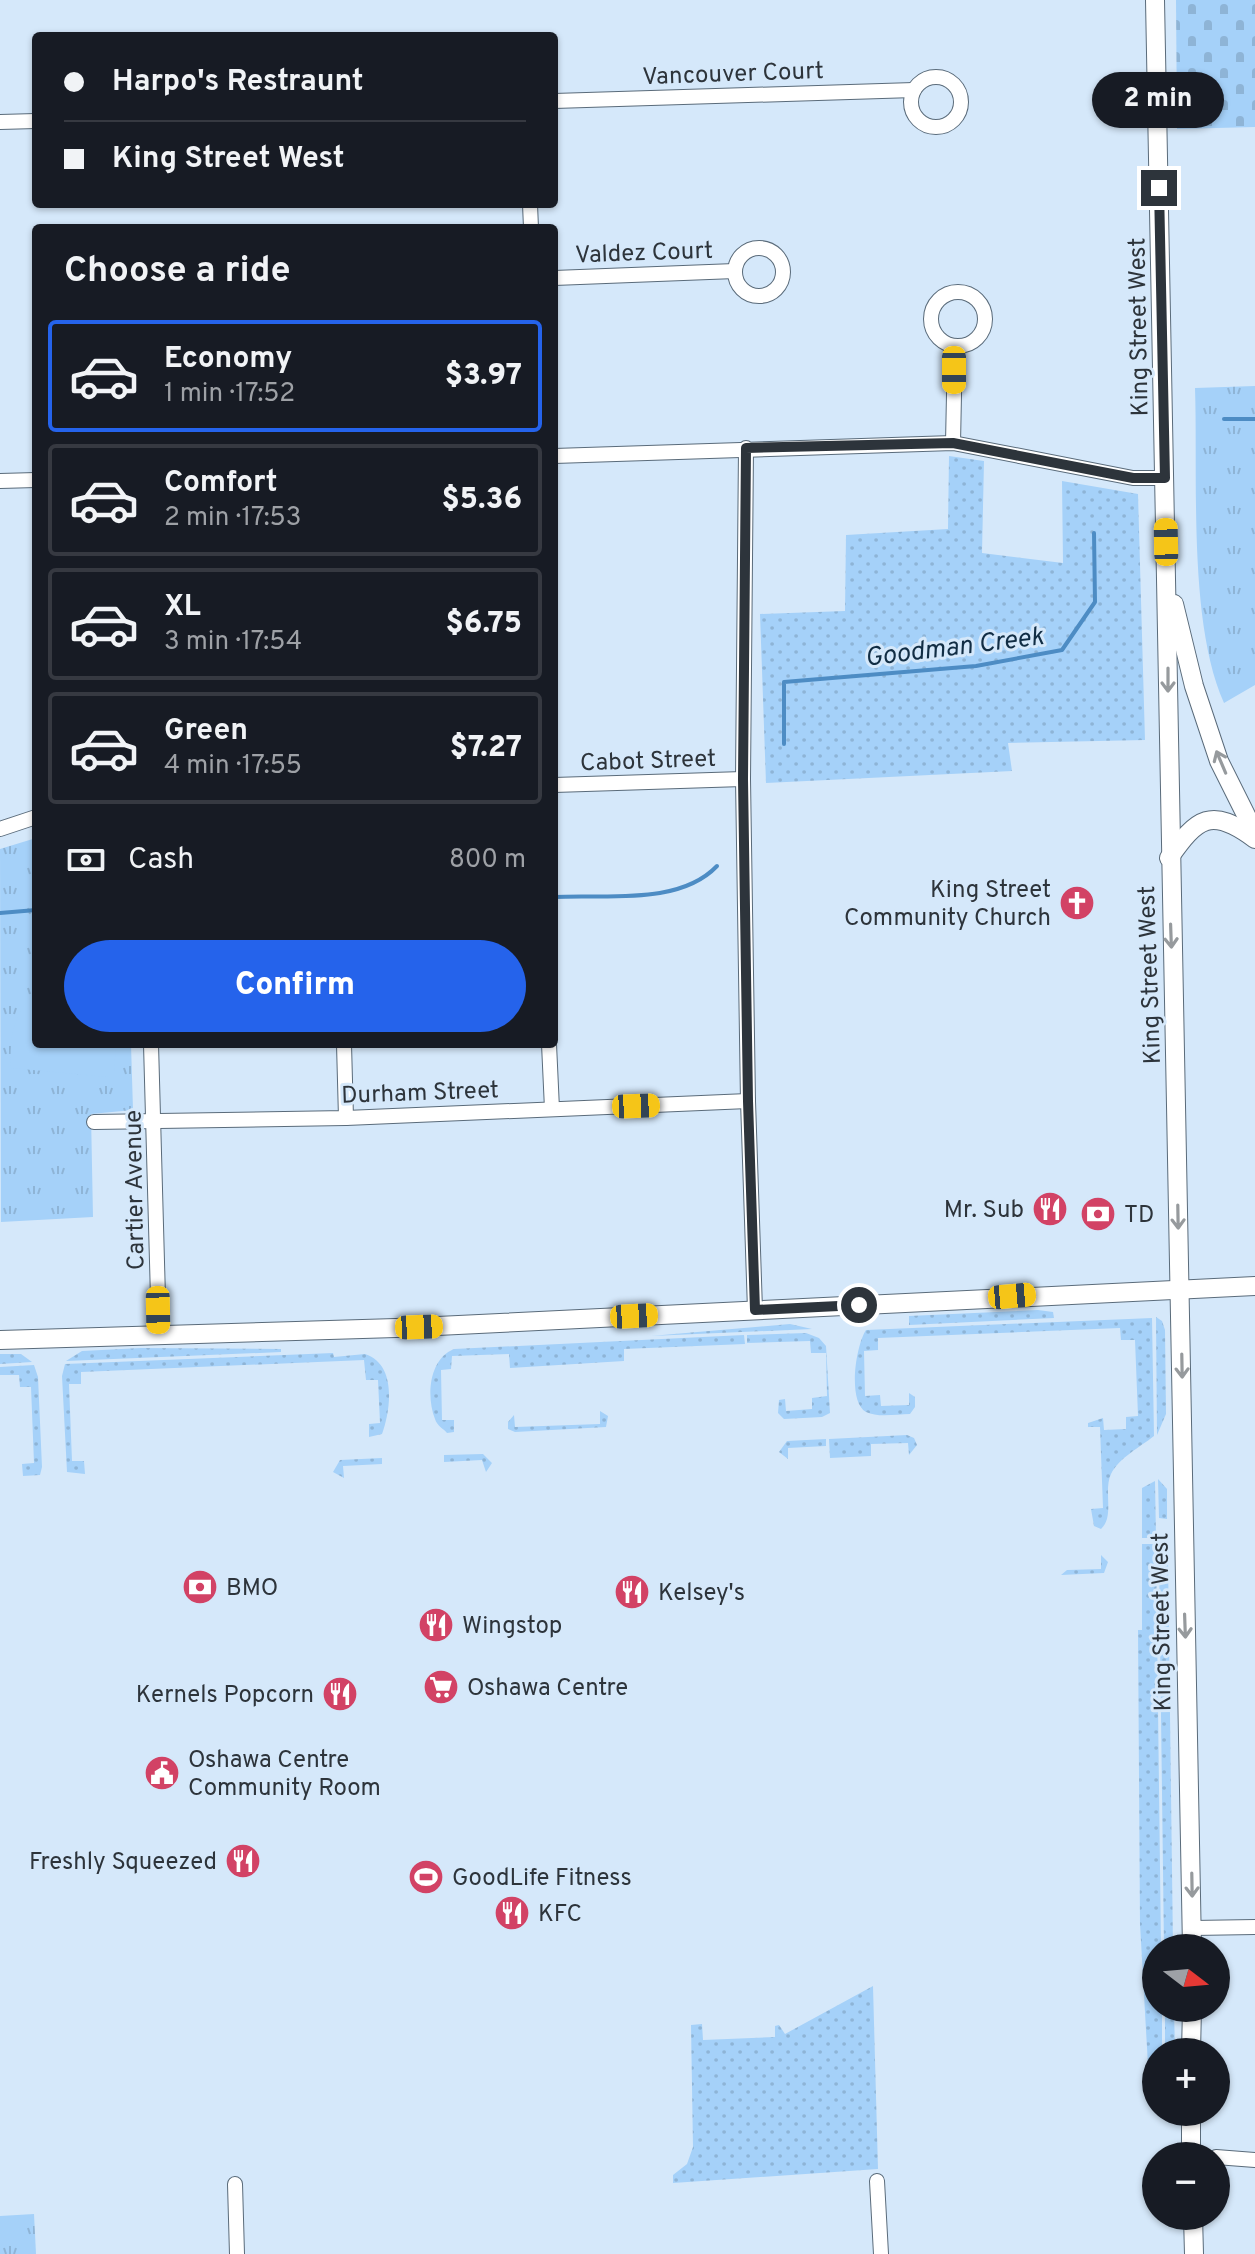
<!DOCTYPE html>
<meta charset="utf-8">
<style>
:root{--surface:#171b24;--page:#20242c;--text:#f1f3f6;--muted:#9ea1a6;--line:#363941;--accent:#2563eb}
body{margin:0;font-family:Overpass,sans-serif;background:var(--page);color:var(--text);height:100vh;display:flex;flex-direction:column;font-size:30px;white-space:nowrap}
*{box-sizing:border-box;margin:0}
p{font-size:26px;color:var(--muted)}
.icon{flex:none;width:44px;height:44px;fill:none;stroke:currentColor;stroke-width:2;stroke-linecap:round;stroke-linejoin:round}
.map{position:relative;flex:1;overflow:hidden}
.sheet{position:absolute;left:32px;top:224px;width:526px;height:824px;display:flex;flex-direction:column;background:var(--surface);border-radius:8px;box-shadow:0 2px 6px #0004}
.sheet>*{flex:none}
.banner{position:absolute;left:32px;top:32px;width:526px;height:176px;border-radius:8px;box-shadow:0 2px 6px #0004;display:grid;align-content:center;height:176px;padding:0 32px;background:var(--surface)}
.needle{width:52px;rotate:106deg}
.tools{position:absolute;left:1142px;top:1934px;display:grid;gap:16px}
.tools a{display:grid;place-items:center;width:88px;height:88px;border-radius:50%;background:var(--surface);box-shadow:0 2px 6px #0004;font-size:40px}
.end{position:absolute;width:36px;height:36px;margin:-18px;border:10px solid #2d343b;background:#fff;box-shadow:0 0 0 4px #fff}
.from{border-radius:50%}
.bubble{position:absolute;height:56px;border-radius:28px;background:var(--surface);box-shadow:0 2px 6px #0004;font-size:26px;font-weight:800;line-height:56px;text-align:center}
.car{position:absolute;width:24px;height:48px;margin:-24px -12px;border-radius:10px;box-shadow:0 0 6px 2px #0007;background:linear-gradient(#f5c518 24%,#345 0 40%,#f5c518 0 76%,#345 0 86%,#f5c518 0)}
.banner b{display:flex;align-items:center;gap:28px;height:76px;font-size:30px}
.banner b+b{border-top:2px solid var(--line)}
.banner i{width:20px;height:20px;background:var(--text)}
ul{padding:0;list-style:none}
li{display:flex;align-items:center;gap:24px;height:112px;margin:0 16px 12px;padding:0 16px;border:4px solid var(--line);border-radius:8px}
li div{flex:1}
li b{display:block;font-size:30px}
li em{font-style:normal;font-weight:800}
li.selected{border-color:var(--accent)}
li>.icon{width:72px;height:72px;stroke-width:1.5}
h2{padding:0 32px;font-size:36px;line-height:96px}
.pay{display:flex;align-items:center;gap:20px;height:88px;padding:0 32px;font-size:30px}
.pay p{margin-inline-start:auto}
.button{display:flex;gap:16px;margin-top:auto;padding:16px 32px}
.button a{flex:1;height:92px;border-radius:48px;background:var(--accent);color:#fff;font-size:32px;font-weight:800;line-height:92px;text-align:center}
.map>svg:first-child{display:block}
.grass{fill:url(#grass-dots)}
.cemetery{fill:url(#cemetery-stones)}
.park{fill:url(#park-tufts)}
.pitch{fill:#a5d1f9}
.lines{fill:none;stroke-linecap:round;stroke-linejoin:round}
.stream{stroke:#4d8cc4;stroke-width:4}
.minor-casing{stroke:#5a6b7a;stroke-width:16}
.major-casing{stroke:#5a6b7a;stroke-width:20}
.minor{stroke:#fff;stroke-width:14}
.major{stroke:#fff;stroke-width:18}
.oneway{stroke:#969a9d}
.route{stroke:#2d343b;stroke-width:10}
.labels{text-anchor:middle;stroke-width:6;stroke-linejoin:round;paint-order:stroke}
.street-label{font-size:24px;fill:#2d343b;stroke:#d5e8fa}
.poi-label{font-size:24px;fill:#2d343b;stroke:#d5e8fa;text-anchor:start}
.water-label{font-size:26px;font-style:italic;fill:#112d44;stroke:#d5e8fa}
</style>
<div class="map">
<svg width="1255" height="2254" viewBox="0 0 1255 2254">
<defs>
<pattern id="grass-dots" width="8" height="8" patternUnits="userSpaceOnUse" patternTransform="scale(2)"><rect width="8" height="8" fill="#a5d1f9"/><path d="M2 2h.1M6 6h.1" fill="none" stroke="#8eb4d6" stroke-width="1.8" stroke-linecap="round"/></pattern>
<pattern id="cemetery-stones" width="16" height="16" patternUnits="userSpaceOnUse" patternTransform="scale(2)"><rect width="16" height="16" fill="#a5d1f9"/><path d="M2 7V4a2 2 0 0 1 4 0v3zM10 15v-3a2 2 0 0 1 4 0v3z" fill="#8eb4d6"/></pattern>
<pattern id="park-tufts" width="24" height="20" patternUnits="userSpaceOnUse" patternTransform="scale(2)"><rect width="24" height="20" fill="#a5d1f9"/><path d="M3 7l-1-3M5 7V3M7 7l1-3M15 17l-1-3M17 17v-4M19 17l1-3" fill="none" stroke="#8eb4d6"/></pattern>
</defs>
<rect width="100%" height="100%" fill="#d5e8fa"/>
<!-- grass -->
<g class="grass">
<polygon points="949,456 984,461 982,553 1063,563 1062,481 1138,494 1145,740 1008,743 1012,771 766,783 760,614 845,611 846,535 948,529"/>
<polygon points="1038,1310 1053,1312 1054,1318 909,1325 909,1316"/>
<polygon points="1156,1317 1162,1321 1165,1330 1166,1414 1157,1435"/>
<path d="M1152,1318L1154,1436C1140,1447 1119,1458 1111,1474C1103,1491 1115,1516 1101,1529L1094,1526L1091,1509L1103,1508L1100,1427H1088V1423L1103,1418L1104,1430L1126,1429V1417L1138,1416L1135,1340H1121L1120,1328L878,1338V1350L864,1351L865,1396L880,1395L881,1406L909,1405V1393L915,1397V1407L910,1414C897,1414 878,1418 866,1412C847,1401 856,1345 866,1330Z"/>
<polygon points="790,1324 812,1329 651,1336"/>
<polygon points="806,1333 819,1338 826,1346 830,1413 822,1417 784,1419 778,1413 779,1400 785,1399 786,1411 812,1409 812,1398 827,1396 826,1353 811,1353 810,1341 747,1343 747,1335"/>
<path d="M744,1335L745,1344L624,1349V1361L510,1368L509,1354L452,1356L451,1369L441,1370L442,1420H454V1432L447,1433C444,1429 437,1426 435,1419C426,1396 429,1359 454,1349Z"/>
<polygon points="141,1348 281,1349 281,1352 66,1361 82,1351"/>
<path d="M333,1353L334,1357L365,1354C398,1365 390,1412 382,1434L369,1437V1424L380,1423L378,1380H366L364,1360L81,1372V1384H69L72,1461H84L85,1474L67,1472L62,1376L65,1364Z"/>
<polygon points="0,1354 21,1354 32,1362 0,1364"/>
<polygon points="34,1365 38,1377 42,1467 40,1475 23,1476 22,1464 34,1463 31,1387 20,1387 19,1375 0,1375 0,1367"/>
<polygon points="600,1411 608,1416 606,1427 515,1432 508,1429 508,1422 514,1415 515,1427 600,1424"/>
<polygon points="907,1435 914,1438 917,1445 909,1455 908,1443 871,1444 871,1456 830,1458 829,1439"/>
<polygon points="826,1439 826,1446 788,1448 788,1459 779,1452 787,1441"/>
<polygon points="483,1454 492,1463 486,1472 482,1460 444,1462 444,1455"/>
<polygon points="382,1458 382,1464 343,1466 344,1478 333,1472 340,1460"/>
<polygon points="1158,1479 1167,1489 1167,1519 1159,1518"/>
<polygon points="1155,1481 1156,1538 1142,1538 1142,1488"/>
<polygon points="1142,1544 1156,1544 1161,1948 1156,1948 1156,2008 1162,2008 1162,2052 1156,2052 1156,2105 1149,2083 1140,1924 1138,1630 1142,1630"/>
<polygon points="1101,1555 1108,1562 1104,1573 1061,1575 1067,1570 1101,1569"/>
<polygon points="1159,1559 1168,1559 1173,1948 1164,1948"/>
<polygon points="873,1986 878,2169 673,2183 673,2175 687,2164 693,2147 691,2025 702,2024 703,2040 775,2037 775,2026 779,2025 785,2034"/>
<polygon points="1165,2008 1174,2008 1175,2052 1165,2052"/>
</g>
<!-- cemetery -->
<polygon class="cemetery" points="1176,0 1255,0 1255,127 1177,129"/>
<!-- park -->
<g class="park">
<path d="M1255,386V685L1224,703C1188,622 1198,480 1195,388Z"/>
<polygon points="36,838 36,1044 131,1044 133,1110 91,1114 93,1217 1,1222 0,849"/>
<polygon points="34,2214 36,2254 0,2254 0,2216"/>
</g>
<!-- pitch -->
<path class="pitch" d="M36,991V1044H116L114,1072L108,1077L11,1068C9,1036 14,1014 36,991Z"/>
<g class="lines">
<!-- stream -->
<g class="stream">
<polyline points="1224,419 1255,419"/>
<polyline points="784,744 784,682 976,666 1062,650 1095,602 1094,533"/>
<path d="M554,897C605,894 679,906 717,866"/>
<polyline points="0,913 36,910"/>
</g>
<defs>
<g id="minor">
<circle cx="936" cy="102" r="25"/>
<polyline points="554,101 914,90"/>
<polyline points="0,122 36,121"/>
<polyline points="530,204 531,228"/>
<circle cx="759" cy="272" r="24"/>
<polyline points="554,278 735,271"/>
<circle cx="958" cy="319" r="27"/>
<polyline points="953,443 955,346"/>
<polyline points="746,448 743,779 748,1101 755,1310"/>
<polyline points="554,456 953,443 1133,478 1165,478"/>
<polyline points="0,481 36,480"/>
<polyline points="554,785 743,779"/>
<polyline points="0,829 36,817"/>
<polyline points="151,1044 159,1334"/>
<polyline points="344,1044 346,1118"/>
<polyline points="549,1044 552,1109"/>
<polyline points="94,1122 346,1118 748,1101"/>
<polyline points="1193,1928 1255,1927"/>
<polyline points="1216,2157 1255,2160"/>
<polyline points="877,2181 881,2254"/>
<polyline points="235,2184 237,2254"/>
</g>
<g id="major">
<polyline points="1155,0 1192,1948"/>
<polyline points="1174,604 1194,686 1219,761 1255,833"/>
<path d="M1169,858C1197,818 1211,806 1255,839"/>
<polyline points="0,1340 396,1328 1255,1286"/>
<polyline points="1191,2052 1192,2008"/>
<polyline points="1191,2156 1191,2112"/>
<polyline points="1193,2216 1194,2254"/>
</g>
</defs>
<!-- minor casing -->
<use href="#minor" class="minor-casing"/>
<!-- major casing -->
<use href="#major" class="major-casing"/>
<!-- minor -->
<use href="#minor" class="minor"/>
<!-- major -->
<use href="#major" class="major"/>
</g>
<!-- one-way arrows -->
<defs><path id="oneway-shaft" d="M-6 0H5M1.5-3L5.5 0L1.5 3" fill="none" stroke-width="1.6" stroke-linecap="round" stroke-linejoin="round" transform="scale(2)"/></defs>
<g class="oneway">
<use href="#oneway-shaft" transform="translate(1168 680) rotate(90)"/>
<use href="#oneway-shaft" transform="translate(1221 762) rotate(-113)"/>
<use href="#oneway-shaft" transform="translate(1171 936) rotate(88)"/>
<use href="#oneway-shaft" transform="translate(1178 1217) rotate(89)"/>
<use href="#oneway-shaft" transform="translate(1182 1366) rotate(89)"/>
<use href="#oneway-shaft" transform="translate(1185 1626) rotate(88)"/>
<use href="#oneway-shaft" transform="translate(1192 1885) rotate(89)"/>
</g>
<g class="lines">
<!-- route -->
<polyline class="route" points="859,1305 755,1310 748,1101 743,779 746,448 953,443 1133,478 1165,478 1159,188"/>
</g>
<!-- icons -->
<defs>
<symbol id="church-disc" viewBox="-11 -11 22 22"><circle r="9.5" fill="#d24265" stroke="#d5e8fa"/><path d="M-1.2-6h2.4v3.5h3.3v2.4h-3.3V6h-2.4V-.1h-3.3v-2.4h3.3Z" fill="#fff"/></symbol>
<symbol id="restaurant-disc" viewBox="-11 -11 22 22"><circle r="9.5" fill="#d24265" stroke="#d5e8fa"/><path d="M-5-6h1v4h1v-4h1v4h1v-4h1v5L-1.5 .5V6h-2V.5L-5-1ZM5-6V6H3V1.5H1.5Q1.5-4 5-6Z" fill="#fff"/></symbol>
<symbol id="bank-disc" viewBox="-11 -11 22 22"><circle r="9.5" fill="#d24265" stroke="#d5e8fa"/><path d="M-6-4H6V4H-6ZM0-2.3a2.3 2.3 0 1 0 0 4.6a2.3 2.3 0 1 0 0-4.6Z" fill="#fff"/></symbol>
<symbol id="supermarket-disc" viewBox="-11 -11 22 22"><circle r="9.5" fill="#d24265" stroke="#d5e8fa"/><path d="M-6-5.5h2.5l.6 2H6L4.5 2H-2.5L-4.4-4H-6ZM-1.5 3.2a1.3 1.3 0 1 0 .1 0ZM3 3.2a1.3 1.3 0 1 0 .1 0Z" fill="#fff"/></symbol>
<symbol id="civic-disc" viewBox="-11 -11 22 22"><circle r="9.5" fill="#d24265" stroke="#d5e8fa"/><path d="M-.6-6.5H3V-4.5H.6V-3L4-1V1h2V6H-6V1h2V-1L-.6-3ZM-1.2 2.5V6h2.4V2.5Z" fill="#fff"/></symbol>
<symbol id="stadium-disc" viewBox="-11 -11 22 22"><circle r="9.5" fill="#d24265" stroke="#d5e8fa"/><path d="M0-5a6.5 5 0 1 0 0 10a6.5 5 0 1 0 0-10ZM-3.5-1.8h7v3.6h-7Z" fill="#fff"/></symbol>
</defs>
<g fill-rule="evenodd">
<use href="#church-disc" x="1057" y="883" width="40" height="40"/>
<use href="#restaurant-disc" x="1030" y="1189" width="40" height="40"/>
<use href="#bank-disc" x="1078" y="1194" width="40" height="40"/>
<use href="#bank-disc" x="180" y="1567" width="40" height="40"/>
<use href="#restaurant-disc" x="612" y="1572" width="40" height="40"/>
<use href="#restaurant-disc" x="416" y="1605" width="40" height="40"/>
<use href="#supermarket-disc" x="421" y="1667" width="40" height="40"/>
<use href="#restaurant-disc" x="320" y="1674" width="40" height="40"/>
<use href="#civic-disc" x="142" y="1753" width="40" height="40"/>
<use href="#restaurant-disc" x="223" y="1841" width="40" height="40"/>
<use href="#stadium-disc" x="406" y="1857" width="40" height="40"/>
<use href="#restaurant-disc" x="492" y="1893" width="40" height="40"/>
</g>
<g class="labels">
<!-- street labels -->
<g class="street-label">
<text transform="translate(733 73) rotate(-2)" y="8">Vancouver Court</text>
<text transform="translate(644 252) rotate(-2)" y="8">Valdez Court</text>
<text transform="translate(1138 327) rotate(-91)" y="8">King Street West</text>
<text transform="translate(648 760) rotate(-2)" y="8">Cabot Street</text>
<text transform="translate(1149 975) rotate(-92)" y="8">King Street West</text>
<text transform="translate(420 1092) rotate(-2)" y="8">Durham Street</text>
<text transform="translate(134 1190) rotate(-91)" y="8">Cartier Avenue</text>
<text transform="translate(1161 1622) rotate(-91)" y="8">King Street West</text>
</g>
<!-- poi labels -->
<g class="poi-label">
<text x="1051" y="897" text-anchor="end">King Street<tspan x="1051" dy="28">Community Church</tspan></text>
<text x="1024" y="1217" text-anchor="end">Mr. Sub</text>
<text x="1124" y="1222">TD</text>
<text x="226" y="1595">BMO</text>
<text x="658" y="1600">Kelsey's</text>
<text x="462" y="1633">Wingstop</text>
<text x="467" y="1695">Oshawa Centre</text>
<text x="314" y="1702" text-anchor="end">Kernels Popcorn</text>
<text x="188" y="1767">Oshawa Centre<tspan x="188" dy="28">Community Room</tspan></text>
<text x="217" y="1869" text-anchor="end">Freshly Squeezed</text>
<text x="452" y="1885">GoodLife Fitness</text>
<text x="538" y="1921">KFC</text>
</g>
<!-- water labels -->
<g class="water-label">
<text transform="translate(954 646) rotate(-7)" y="9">Goodman Creek</text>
</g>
</g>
</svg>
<div class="tools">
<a><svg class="needle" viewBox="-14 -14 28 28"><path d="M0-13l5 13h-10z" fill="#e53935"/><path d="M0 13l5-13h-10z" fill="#9ea1a6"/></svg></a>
<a>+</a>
<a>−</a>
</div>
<i class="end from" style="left:859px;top:1305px"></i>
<i class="end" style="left:1159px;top:188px"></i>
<div class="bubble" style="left:1092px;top:72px;width:132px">2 min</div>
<i class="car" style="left:954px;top:370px;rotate:180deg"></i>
<i class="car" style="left:1166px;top:542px;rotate:359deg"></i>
<i class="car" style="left:636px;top:1106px;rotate:88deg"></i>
<i class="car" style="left:1012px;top:1296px;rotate:85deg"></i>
<i class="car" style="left:158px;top:1310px;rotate:179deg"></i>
<i class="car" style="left:634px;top:1316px;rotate:87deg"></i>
<i class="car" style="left:419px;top:1327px;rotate:88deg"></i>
<div class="banner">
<b><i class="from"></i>Harpo's Restraunt</b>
<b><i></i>King Street West</b>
</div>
<section class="sheet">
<h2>Choose a ride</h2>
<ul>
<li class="selected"><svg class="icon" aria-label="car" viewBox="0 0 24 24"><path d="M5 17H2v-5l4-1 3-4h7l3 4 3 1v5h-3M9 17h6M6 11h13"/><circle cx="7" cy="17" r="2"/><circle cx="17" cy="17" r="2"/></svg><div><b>Economy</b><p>1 min · 17:52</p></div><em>$3.97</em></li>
<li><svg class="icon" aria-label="car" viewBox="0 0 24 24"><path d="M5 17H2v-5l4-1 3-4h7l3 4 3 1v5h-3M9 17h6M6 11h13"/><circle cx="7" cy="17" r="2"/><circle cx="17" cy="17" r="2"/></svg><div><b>Comfort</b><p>2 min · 17:53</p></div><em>$5.36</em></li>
<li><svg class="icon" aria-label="car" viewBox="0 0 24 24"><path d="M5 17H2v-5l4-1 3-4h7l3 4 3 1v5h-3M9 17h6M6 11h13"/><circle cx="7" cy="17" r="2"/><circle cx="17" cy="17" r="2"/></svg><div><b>XL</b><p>3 min · 17:54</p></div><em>$6.75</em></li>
<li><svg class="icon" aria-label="car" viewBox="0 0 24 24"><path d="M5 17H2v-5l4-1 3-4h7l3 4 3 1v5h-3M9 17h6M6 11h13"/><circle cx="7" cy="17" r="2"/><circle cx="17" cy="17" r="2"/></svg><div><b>Green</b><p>4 min · 17:55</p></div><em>$7.27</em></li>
</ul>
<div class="pay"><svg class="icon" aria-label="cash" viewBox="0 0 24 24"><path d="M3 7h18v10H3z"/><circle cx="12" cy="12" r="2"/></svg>Cash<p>800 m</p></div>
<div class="button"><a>Confirm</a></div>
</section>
</div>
